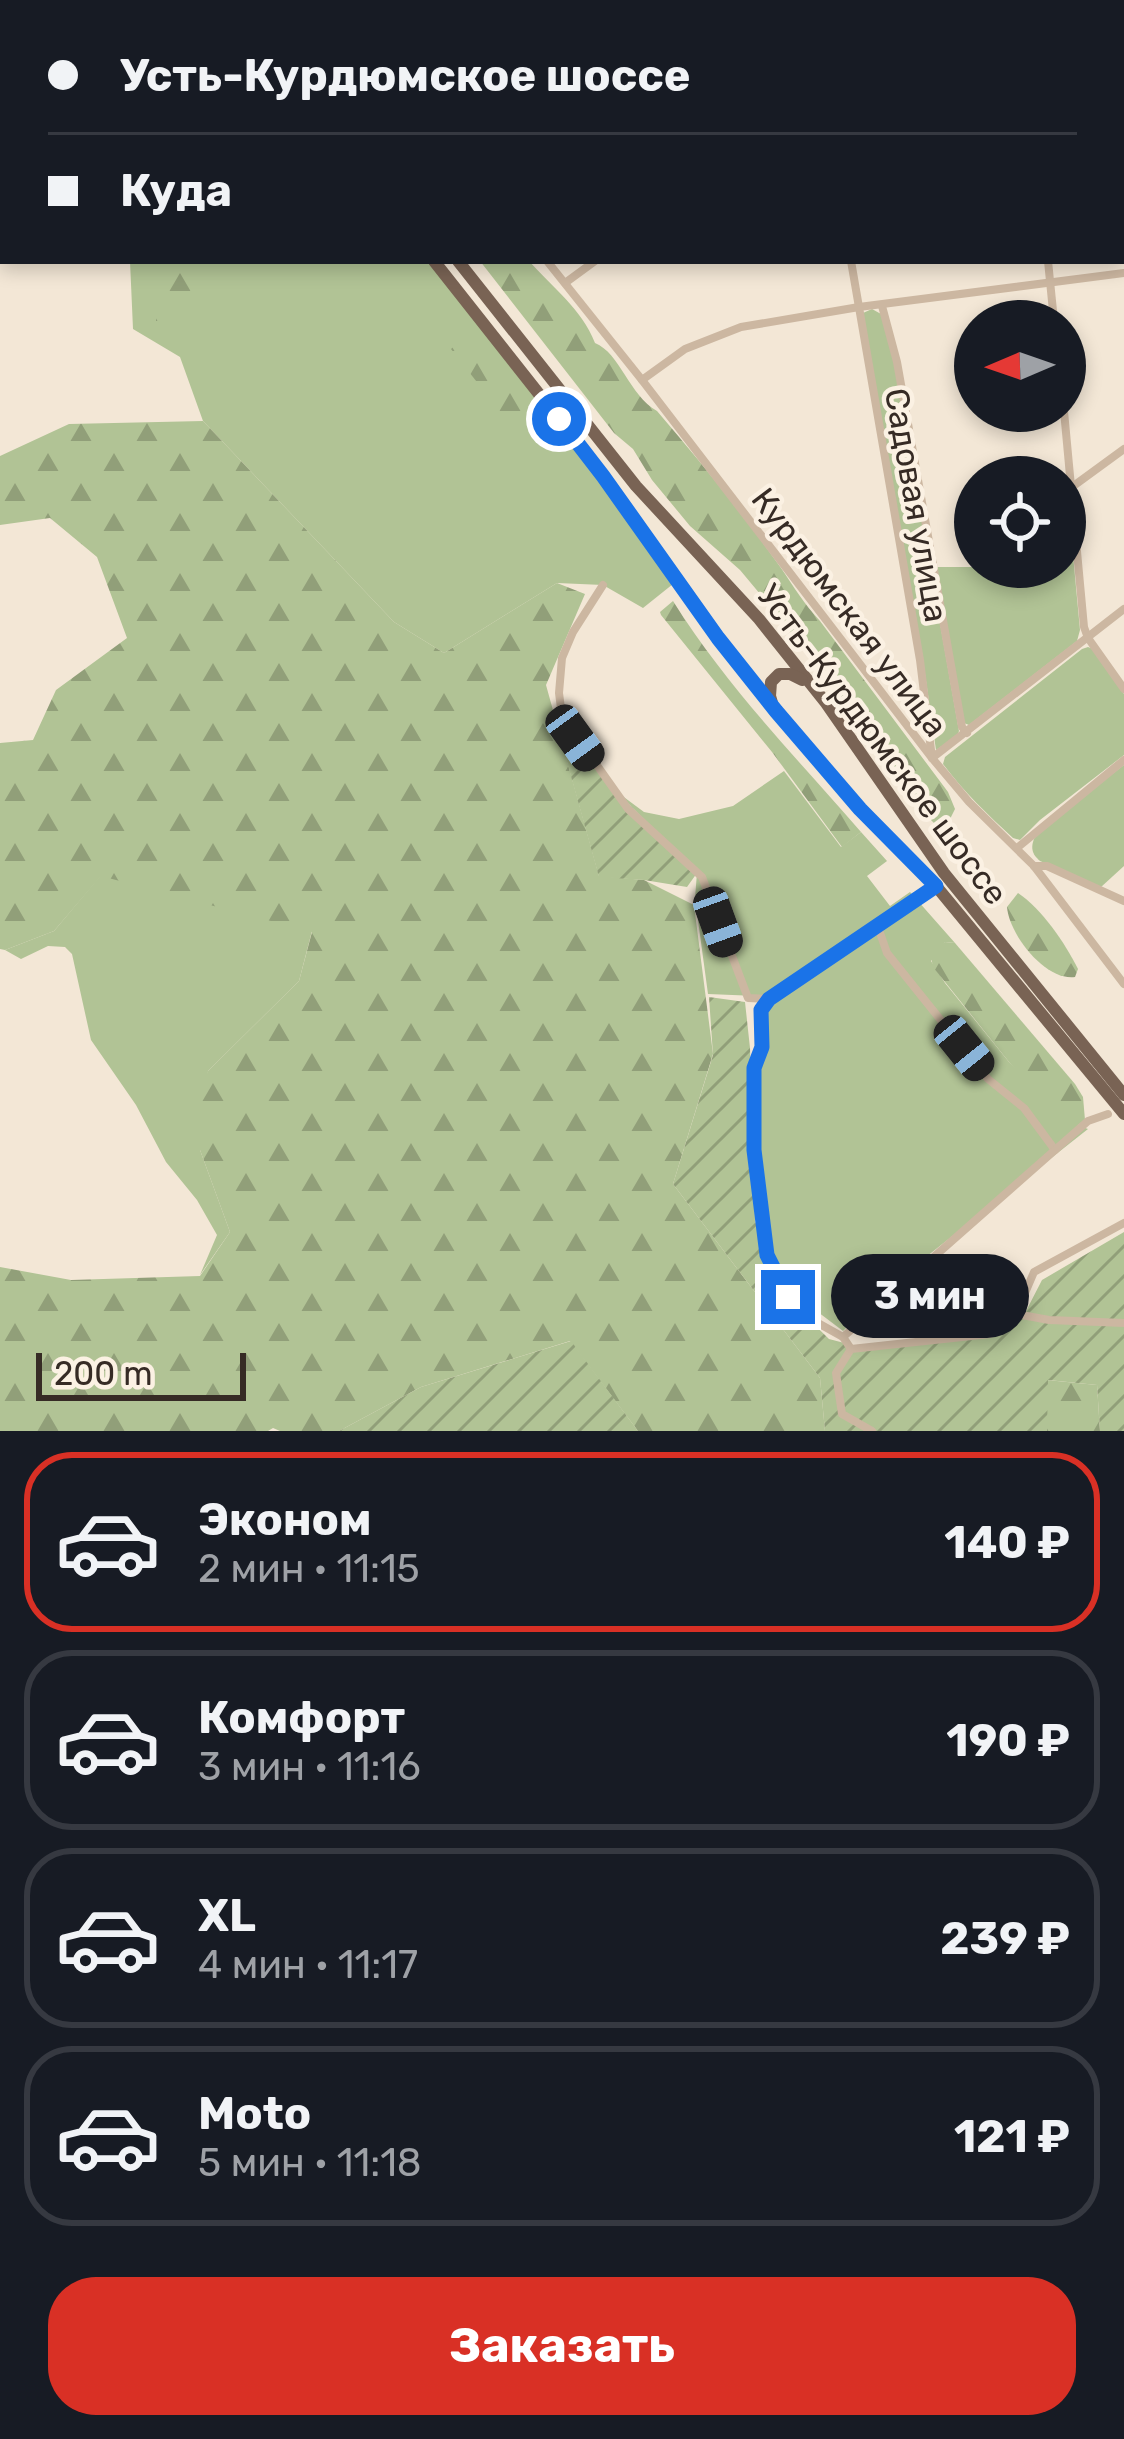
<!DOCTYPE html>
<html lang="ru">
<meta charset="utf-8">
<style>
:root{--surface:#171b24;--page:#242831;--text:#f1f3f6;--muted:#9ea1a6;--line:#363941;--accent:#d93025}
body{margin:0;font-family:Rubik,sans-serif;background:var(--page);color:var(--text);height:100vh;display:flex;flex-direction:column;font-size:45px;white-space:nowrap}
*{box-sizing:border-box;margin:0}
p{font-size:39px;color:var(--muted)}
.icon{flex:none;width:66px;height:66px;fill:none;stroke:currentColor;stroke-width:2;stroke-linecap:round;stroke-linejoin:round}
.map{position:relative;height:1431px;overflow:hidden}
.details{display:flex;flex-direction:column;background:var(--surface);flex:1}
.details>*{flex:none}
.guide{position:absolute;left:0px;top:0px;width:1125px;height:264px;box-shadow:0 6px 18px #0003;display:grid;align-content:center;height:264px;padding:0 48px;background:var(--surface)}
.needle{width:78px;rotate:268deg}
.controls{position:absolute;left:954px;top:300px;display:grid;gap:24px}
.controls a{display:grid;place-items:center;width:132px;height:132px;border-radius:50%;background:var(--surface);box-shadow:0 6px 18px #0003;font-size:60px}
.scale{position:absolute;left:36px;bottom:30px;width:210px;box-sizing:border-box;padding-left:12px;border:6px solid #362b25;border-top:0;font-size:33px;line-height:42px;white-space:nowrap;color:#362b25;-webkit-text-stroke:9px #fbf1e3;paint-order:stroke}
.end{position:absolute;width:54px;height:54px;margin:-27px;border:15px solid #1a73e8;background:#fff;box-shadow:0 0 0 6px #fff}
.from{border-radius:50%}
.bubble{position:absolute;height:84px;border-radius:42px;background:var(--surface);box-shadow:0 6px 18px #0003;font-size:39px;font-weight:700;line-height:84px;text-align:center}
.car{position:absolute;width:36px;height:72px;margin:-36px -18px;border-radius:15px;box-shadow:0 0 9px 3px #0007;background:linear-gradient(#222 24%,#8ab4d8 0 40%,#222 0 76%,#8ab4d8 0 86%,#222 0)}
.guide b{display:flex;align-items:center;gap:42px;height:114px;font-size:45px}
.guide b+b{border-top:3px solid var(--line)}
.guide i{width:30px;height:30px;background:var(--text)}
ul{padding:21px 0 0;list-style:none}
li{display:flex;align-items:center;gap:36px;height:180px;margin:0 24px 18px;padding:0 24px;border:6px solid var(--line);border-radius:48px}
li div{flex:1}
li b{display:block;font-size:45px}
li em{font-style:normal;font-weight:700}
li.selected{border-color:var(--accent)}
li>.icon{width:108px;height:108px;stroke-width:1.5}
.button{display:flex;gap:24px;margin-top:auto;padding:24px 48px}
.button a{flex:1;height:138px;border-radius:48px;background:var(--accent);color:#fff;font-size:48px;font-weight:700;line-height:138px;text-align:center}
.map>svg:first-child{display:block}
.grass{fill:#b1c395}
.forest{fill:url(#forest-firs)}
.garden{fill:url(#garden-furrows)}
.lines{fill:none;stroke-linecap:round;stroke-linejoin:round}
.minor{stroke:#ccb7a1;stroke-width:8}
.tertiary{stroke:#ccb7a1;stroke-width:9}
.primary{stroke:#796354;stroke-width:12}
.route{stroke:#1a73e8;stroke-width:15}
.labels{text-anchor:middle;stroke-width:9;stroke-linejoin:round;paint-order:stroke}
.street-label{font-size:33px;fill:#362b25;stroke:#fbf1e3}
</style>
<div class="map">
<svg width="1124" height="1431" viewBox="0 0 1124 1431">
<defs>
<pattern id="forest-firs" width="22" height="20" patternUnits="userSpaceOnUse" patternTransform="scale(3)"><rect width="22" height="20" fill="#b1c395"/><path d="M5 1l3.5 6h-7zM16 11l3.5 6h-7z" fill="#919f79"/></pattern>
<pattern id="garden-furrows" width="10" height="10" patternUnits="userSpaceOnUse" patternTransform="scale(3)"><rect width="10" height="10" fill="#b1c395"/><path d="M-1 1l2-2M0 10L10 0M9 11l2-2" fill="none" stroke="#919f79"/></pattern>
</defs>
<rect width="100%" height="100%" fill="#f3e7d6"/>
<!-- grass -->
<g class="grass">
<polygon points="130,261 434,261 678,580 643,608 603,585 557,583 444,653 394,622 203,421 180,357 133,329"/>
<polygon points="872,309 881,314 894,362 959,731 957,736 936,750 923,660 863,313"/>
<polygon points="1073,555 1080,630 1077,641 969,725 964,723 935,567 1065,567 1065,556"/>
<path d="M1088,647L1093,649L1124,694V755L1040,820L1020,840L1013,838C988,815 964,792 943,764L945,757L1082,649Z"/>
<path d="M1124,765V866L1101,887L1040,861C1029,852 1031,843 1038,831Z"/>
<polygon points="784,771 841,847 861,832 887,861 867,876 890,906 910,892 955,943 945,942 931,961 945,983 1009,1062 1080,1126 1088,1129 893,1283 843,1331 781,1284 760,1221 757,996 708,994 695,898 697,873 617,792 644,812 679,819 733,806"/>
<polygon points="101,875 312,931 299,981 208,1071 200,1150 230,1232 200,1275 217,1235 197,1200 166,1162 136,1105 91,1040 72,954 65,947 48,946 21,959 5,950 54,931"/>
</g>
<!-- forest -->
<g class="forest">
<path d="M156,261H190C191,284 193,311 180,330L156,325Z"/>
<path d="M480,261H529C552,287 582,309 595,343C620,353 629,395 657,411C700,461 743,514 781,568C794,587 804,604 820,621L948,792L955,809L947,825H936L925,814L877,746L765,600L740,570L690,526L652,480L633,449L614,433Z"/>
<polygon points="466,336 537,425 520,437 451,349"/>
<polygon points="203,421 394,622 444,653 557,583 585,594 546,685 599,876 644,880 694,905 713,1054 673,1184 820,1378 825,1431 638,1431 570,1341 421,1387 339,1431 280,1431 273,1428 268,1431 0,1431 0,1267 71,1280 200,1276 230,1232 189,1120 208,1071 299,981 312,932 101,876 54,931 5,950 0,949 0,743 33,740 56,690 127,638 97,557 50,518 0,525 0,456 69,424"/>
<path d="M673,601C727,687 795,756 861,832L842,847L772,752L661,615L660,612Z"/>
<path d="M1018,893C1042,909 1065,943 1078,969L1075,977C1045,981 1009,934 1007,907Z"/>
<polygon points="945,942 955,943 1075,1084 1083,1097 1085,1120 1075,1127 1069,1127 1009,1062 933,967 930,952"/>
<polygon points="1047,1380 1097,1385 1100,1431 1047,1431"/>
</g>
<!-- garden -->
<g class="garden">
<polygon points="564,718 617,792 697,873 687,887 644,880 599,877 557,726"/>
<polygon points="709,997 745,1002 750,1048 755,1221 778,1289 829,1339 871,1350 961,1340 1025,1313 1042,1280 1124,1232 1124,1431 1100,1431 1097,1385 1048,1380 1047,1431 825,1431 820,1378 673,1184 713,1055"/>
<polygon points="571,1341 638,1431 339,1431 421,1387"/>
</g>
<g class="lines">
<!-- minor -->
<g class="minor">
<polyline points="704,0 705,3"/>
<polyline points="1122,20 1124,19"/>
<polyline points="1122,147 1124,147"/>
<polyline points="547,261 642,380 932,758 969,802 1034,866 1124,984"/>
<polyline points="851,261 920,660 932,758 1124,609"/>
<polyline points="1048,261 1054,321"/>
<polyline points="565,283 595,261"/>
<polyline points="882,306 897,362 962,727 967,733"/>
<polyline points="642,380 685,349 741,327 859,307 1124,273"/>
<polyline points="1064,411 1084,627 1088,638 1124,689"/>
<polyline points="1072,487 1124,449"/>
<polyline points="603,585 573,632 562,658 559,693 562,716 628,809 702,877 748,998 767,999"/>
<polyline points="1017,848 1124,760"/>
<polyline points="1034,866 1047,866 1124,901"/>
<polyline points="878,927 887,953 988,1079 1024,1108 1055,1150"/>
<polyline points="1016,1314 1034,1272 1124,1223"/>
<polyline points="843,1337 1055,1150 1088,1121 1108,1114"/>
<polyline points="851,1349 843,1337 800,1313 788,1297 767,1255 754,1150 755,1068 762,1047 761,1010 769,999 934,886"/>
<polyline points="872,1431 842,1414 836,1373 851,1349 990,1334 1016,1314 1049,1320 1124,1323"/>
</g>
<!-- tertiary -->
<polyline class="tertiary" points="799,3 808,0"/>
<!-- primary -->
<g class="primary">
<polyline points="226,0 228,3"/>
<polyline points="251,0 253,3"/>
<polyline points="434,261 603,475 719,638 776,711 861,809 936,886 1124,1114"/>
<polyline points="458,261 636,486 759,619 826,703 944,873 1124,1095"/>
<polyline points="772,703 770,696 771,682 779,674 790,674 802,680"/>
</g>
</g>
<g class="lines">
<!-- route -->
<polyline class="route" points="559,419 603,476 718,638 776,711 860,809 936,886 769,999 761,1010 762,1047 754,1068 754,1150 767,1255 788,1297"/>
</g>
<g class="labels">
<!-- street labels -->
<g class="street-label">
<text transform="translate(917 505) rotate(80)" y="12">Садовая улица</text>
<text transform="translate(850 612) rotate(53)" y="12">Курдюмская улица</text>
<text transform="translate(883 744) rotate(53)" y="12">Усть-Курдюмское шоссе</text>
</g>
</g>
</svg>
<div class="controls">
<a><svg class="needle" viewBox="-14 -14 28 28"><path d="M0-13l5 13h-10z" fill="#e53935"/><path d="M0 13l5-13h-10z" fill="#9ea1a6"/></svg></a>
<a><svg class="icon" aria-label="locate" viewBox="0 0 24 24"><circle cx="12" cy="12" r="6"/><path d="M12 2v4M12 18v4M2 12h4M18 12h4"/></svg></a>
</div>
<div class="scale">200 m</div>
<i class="end from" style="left:559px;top:419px"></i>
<i class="end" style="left:788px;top:1297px"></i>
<div class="bubble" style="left:831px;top:1254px;width:198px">3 мин</div>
<i class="car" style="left:575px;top:738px;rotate:144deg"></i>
<i class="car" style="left:718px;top:922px;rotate:160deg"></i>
<i class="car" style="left:964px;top:1048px;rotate:141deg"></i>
<div class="guide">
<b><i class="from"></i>Усть-Курдюмское шоссе</b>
<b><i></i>Куда</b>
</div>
</div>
<section class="details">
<ul>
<li class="selected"><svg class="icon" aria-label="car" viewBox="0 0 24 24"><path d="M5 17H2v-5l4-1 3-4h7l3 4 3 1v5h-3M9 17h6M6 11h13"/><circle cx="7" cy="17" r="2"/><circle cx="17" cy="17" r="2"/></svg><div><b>Эконом</b><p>2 мин · 11:15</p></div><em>140 ₽</em></li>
<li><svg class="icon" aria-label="car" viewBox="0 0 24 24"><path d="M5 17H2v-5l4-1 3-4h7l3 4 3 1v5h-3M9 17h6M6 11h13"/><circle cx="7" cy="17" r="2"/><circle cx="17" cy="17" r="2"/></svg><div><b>Комфорт</b><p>3 мин · 11:16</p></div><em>190 ₽</em></li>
<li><svg class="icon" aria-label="car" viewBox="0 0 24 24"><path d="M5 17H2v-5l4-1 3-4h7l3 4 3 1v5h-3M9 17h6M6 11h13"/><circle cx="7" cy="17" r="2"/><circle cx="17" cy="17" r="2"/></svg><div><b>XL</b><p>4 мин · 11:17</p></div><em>239 ₽</em></li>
<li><svg class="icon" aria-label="car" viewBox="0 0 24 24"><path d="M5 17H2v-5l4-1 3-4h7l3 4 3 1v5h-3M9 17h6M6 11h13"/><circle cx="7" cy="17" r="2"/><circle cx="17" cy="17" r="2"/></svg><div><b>Moto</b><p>5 мин · 11:18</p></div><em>121 ₽</em></li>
</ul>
<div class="button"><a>Заказать</a></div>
</section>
